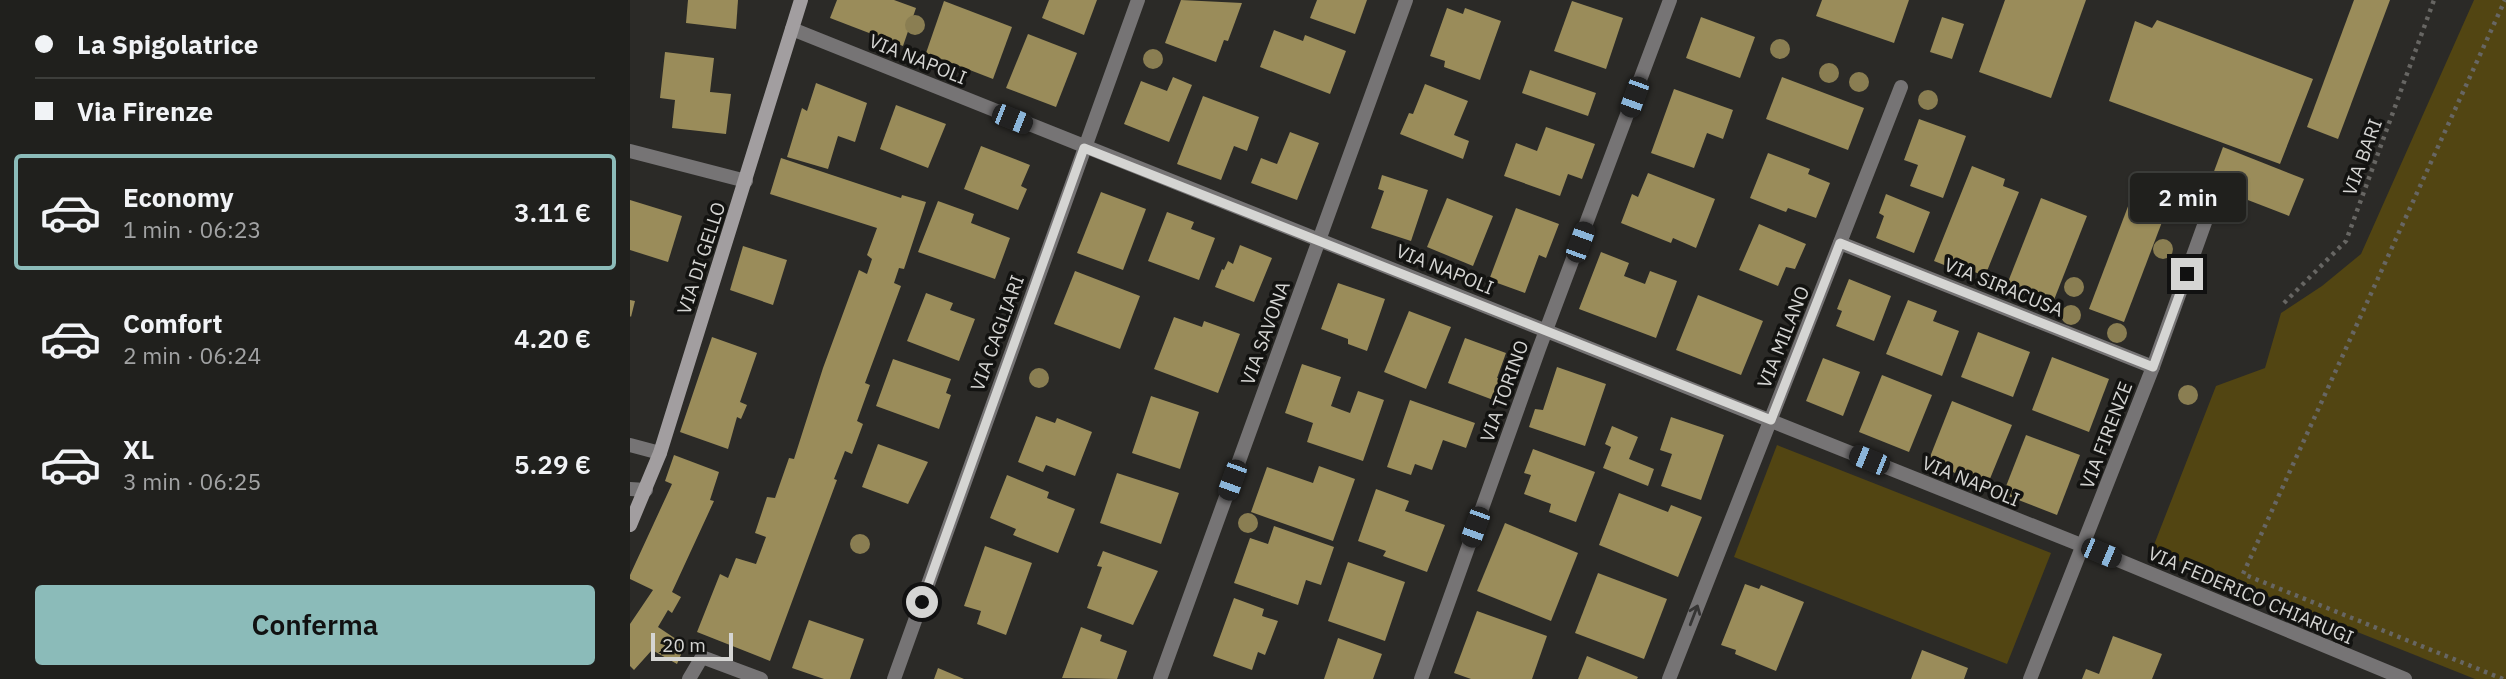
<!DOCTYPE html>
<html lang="it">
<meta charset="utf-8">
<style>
:root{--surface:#20201d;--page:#282826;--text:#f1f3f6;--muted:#a2a3a4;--line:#3d3e3b;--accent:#8bbbb9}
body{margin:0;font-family:"IBM Plex Sans",sans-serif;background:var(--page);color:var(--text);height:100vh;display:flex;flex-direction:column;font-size:26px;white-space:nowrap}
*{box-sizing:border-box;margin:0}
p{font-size:23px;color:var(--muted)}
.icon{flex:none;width:38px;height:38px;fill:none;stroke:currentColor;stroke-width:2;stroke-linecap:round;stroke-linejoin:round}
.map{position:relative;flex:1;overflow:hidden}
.details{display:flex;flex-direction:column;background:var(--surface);width:630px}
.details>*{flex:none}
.banner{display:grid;align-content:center;height:154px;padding:0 35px;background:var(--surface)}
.scale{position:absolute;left:21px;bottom:18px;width:82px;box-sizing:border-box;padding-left:7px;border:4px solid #d5d5d3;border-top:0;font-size:19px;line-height:24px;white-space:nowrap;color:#d5d5d3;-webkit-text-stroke:5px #131311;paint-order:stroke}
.end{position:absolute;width:32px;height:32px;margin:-16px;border:9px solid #d5d5d3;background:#111;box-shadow:0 0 0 4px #111}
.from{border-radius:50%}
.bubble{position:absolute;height:49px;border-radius:7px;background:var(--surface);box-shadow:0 2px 5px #0004,0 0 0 2px var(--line);font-size:23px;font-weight:600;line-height:49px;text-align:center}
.car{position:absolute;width:21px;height:42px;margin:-21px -10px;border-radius:9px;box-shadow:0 0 5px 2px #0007;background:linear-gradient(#222 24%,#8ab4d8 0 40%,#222 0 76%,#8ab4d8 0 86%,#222 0)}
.banner b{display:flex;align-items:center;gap:24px;height:66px;font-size:26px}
.banner b+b{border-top:2px solid var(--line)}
.banner i{width:18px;height:18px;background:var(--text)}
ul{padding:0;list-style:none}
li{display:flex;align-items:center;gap:21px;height:116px;margin:0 14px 10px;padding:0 21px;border:4px solid transparent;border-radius:7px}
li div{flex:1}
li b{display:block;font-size:26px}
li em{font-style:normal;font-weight:600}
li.active{border-color:var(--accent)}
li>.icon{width:63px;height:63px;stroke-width:1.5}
.action{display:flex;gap:14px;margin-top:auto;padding:14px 35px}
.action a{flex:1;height:80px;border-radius:7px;background:var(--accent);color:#111;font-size:28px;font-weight:600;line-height:80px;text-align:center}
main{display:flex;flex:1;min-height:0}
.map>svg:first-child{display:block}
.green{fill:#524512}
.building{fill:#9a8c5a}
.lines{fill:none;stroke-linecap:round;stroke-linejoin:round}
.path{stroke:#676663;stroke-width:4.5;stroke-dasharray:3.5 5;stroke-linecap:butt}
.street{stroke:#767475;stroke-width:14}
.secondary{stroke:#a29ea0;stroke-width:14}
.tree{fill:#8a7e52}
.oneway{stroke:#363534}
.route{stroke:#d5d5d3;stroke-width:9}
.labels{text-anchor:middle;stroke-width:7;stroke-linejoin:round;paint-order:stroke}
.street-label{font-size:19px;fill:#d5d5d3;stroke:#131311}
</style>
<main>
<section class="details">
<div class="banner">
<b><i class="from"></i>La Spigolatrice</b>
<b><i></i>Via Firenze</b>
</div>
<ul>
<li class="active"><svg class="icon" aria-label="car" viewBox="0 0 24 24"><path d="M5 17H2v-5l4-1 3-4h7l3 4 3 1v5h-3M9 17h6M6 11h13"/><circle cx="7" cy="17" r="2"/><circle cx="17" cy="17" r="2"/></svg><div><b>Economy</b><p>1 min · 06:23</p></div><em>3.11 €</em></li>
<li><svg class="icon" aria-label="car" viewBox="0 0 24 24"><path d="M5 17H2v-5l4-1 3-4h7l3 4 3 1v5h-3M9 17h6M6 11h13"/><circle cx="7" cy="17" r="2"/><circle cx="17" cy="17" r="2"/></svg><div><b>Comfort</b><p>2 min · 06:24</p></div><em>4.20 €</em></li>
<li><svg class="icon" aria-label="car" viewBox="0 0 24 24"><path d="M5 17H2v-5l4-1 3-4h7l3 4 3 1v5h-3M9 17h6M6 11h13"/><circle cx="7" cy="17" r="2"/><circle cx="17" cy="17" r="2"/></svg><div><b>XL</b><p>3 min · 06:25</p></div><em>5.29 €</em></li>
</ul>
<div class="action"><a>Conferma</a></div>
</section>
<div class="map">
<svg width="1876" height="679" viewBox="0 0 1876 679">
<rect width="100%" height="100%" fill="#2b2a27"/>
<!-- green -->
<g class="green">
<polygon points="1844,0 1876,0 1876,679 1845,679 1522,550 1586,386 1635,368 1651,313 1692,286 1731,254"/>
<polygon points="1147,445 1421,553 1377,664 1104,557"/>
</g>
<!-- building -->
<g class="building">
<polygon points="58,0 108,0 106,29 56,23"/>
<polygon points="207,0 264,0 286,8 273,46 200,18"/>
<polygon points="419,0 467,0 454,35 412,18"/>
<polygon points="551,0 612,3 598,41 594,40 586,62 535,43"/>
<polygon points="687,0 737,0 725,34 680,18"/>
<polygon points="1192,0 1279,0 1264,43 1186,16"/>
<polygon points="1375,0 1456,0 1421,98 1349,72"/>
<polygon points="1724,0 1760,0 1708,139 1677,127"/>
<polygon points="314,1 382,27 363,79 296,53"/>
<polygon points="942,1 993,18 976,69 924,51"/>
<polygon points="817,8 833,14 835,8 871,21 850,80 814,67 815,61 800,56"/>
<polygon points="1071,17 1125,37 1110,78 1056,58"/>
<polygon points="1312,17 1334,24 1322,59 1300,52"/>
<polygon points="1527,20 1683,79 1650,164 1479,101 1505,21 1522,28"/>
<polygon points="644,30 673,41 675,35 716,51 700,94 630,67"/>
<polygon points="398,34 447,53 426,107 376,88"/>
<polygon points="35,52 84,58 80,92 101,94 96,134 42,128 45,100 30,98"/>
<polygon points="900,70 966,93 958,116 892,93"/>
<polygon points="543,77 562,85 539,142 494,124 511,81 537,91"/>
<polygon points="1152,77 1234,108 1218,150 1136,119"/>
<polygon points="186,83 237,103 225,142 208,136 198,169 157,157 172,108 177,111"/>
<polygon points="795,84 838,101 824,135 839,141 833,159 770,134 779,113 783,114"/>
<polygon points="1044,89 1103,110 1093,139 1077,133 1064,168 1021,153"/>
<polygon points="573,96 629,117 617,151 604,146 591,180 547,164"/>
<polygon points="266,105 316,124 298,168 250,149"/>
<polygon points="1289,119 1336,136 1313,198 1280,186 1288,165 1274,160"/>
<polygon points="916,127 965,144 952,179 938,174 930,196 874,176 886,143 907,151"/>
<polygon points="660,132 689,143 667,200 621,183 631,158 647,164"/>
<polygon points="351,146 400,165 391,186 397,189 388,210 334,189"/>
<polygon points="1593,147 1674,179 1659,216 1579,185"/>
<polygon points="1138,153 1180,169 1178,174 1200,183 1186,218 1158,208 1156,212 1120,198"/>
<polygon points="151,158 271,198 272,195 296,202 274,269 269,268 264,283 271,286 235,383 240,385 227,421 233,424 222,454 215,451 204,479 207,480 140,661 67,632 90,574 98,578 106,558 126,564 136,537 125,533 137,497 145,498 159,458 164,459 193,368 229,270 237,274 242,259 237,255 247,228 140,194"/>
<polygon points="1342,166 1375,179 1373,186 1389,192 1355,276 1339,270 1337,274 1304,261"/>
<polygon points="1018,173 1085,199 1066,248 1043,238 1041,243 991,223 1002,194 1008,197"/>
<polygon points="752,175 798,190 781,241 741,228 754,191 748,189"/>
<polygon points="1505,188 1540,201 1494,322 1459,309"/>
<polygon points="471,192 516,209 493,270 447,253"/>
<polygon points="1256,194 1300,212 1284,253 1246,238 1254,216 1249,213"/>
<polygon points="817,198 863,216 843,266 797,247"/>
<polygon points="1411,198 1457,216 1422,305 1376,287"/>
<polygon points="0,200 52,216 38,262 0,250"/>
<polygon points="308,201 344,214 341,223 380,238 365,279 288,252"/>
<polygon points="886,208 929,224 916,258 909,255 895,293 859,280"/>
<polygon points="537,212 564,222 561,229 585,238 569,280 518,261"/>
<polygon points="1129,224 1176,244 1165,269 1156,267 1148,286 1109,270"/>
<polygon points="610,245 642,258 624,302 585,287 592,269 594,270 598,261 603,264"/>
<polygon points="113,246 157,260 143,305 100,290"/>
<polygon points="971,252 999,263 994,276 1015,284 1020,271 1047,281 1026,338 949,309"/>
<polygon points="445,271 510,296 490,349 424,324"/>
<polygon points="1219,279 1261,296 1244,341 1206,326 1212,311 1207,309"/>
<polygon points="708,283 755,299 737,351 718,344 718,339 691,329"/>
<polygon points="296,293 323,303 320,310 345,319 329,361 277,341"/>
<polygon points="1068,295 1133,321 1111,375 1046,350"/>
<polygon points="0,300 5,301 1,317 0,316"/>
<polygon points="1278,300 1307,311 1303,321 1329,331 1312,376 1256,354"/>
<polygon points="779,311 821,327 796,389 754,372"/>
<polygon points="544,317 572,327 574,321 610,334 588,393 524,369"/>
<polygon points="1348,332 1400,352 1383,397 1331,377"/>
<polygon points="82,337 127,353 110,402 117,405 111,419 107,417 98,449 50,432"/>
<polygon points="835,338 876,353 867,378 874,380 866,401 818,383"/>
<polygon points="1422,357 1479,379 1459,432 1402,410"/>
<polygon points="1193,358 1230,372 1213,416 1176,401"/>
<polygon points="263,359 321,379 316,393 321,395 309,429 246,406"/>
<polygon points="672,364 711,377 701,406 720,413 728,391 754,400 733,461 677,442 683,423 655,413"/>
<polygon points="927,367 976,384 955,446 899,427 905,409 913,410"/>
<polygon points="1252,375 1302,395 1279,452 1229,432"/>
<polygon points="521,396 569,412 550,469 502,453"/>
<polygon points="780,400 845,423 836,448 813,440 802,470 785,464 781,475 757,467"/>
<polygon points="1322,401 1382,425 1357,486 1298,462"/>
<polygon points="406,416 425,423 427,418 462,432 445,476 416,465 413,472 388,462"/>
<polygon points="1041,417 1094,435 1071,500 1031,486 1042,454 1030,450"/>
<polygon points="982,426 1008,437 999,459 1024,469 1018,486 973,468 981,447 975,444"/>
<polygon points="1396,435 1450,455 1427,515 1373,494"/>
<polygon points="248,444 298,462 278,504 232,487"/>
<polygon points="903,449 965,472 946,522 919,512 921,504 894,494 901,475 894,473"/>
<polygon points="44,455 89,472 80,500 84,501 42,592 51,597 42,613 38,610 28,627 55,645 47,664 22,650 4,670 0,666 0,624 23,590 0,579 0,575 42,484 35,481"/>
<polygon points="689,466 725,479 703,541 621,512 637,467 683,483"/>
<polygon points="487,473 549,493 531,544 470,523"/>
<polygon points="377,475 419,492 417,498 445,509 428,553 383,535 386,529 360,518"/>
<polygon points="746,489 779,501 775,511 815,525 797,572 753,556 756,551 728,541"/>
<polygon points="989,493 1038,512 1041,505 1072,517 1048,577 969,545"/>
<polygon points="875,523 948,553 921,621 847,591"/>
<polygon points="644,526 704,547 691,585 676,580 668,605 604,583 620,538 638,544"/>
<polygon points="355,546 402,563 376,635 347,624 351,611 334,606"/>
<polygon points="473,551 528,571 503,625 457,608 472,567 467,566"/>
<polygon points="718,562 775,582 755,641 698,621"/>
<polygon points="968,573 1037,599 1014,659 945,633"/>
<polygon points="1115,584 1129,589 1131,585 1174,602 1146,671 1105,654 1106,650 1091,645"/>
<polygon points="604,598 634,609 632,616 648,621 635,655 628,652 622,670 583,656"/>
<polygon points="847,611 917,636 902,679 841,679 824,673"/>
<polygon points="179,620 234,639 220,679 194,679 162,668"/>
<polygon points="451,627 472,635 470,641 497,651 487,679 432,678"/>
<polygon points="1483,636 1532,654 1522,679 1452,679 1456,669 1469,674"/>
<polygon points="708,638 752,654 743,679 694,679"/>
<polygon points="1292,650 1338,668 1334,679 1281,679"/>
<polygon points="957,656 1008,677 1007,679 948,679"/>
<polygon points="308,668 334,679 304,679"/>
</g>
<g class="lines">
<!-- path -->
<g class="path">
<polyline points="1654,303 1716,241 1804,0"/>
<polyline points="1873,679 1613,574 1875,0"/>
</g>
<!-- street -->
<g class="street">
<polyline points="162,29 1471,553 1775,679"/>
<polyline points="0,151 116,181"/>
<polyline points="1210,243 1523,367"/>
<polyline points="0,445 30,453"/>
<polyline points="0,489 16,490"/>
<polyline points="59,679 72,657 131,679"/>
<polyline points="264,679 508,0"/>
<polyline points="530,679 776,0"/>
<polyline points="791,679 909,349 1040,0"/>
<polyline points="1039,679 1271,87"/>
<polyline points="1400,679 1523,367 1582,203"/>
</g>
<!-- secondary -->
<polyline class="secondary" points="0,525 30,453 171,0"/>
</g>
<!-- trees -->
<g class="tree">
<circle cx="285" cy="25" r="10"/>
<circle cx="1150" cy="49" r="10"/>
<circle cx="523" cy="59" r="10"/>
<circle cx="1199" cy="73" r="10"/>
<circle cx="1229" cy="82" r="10"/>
<circle cx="1298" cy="100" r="10"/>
<circle cx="1533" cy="249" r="10"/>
<circle cx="1444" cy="287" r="10"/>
<circle cx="1441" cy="315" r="10"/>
<circle cx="1487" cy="333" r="10"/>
<circle cx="409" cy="378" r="10"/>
<circle cx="1558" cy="395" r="10"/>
<circle cx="618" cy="523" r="10"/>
<circle cx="230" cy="544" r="10"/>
</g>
<!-- one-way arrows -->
<defs><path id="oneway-shaft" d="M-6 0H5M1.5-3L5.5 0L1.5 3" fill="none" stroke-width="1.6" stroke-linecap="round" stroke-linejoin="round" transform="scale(1.75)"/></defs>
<use class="oneway" href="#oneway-shaft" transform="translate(1064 615) rotate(-69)"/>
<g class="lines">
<!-- route -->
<polyline class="route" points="292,602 454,148 1141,420 1210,243 1523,367 1557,274"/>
</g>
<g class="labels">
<!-- street labels -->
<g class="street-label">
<text transform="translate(288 59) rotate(22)" y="7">VIA NAPOLI</text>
<text transform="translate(1732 157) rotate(-70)" y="7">VIA BARI</text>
<text transform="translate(71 258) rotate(-72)" y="7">VIA DI GELLO</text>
<text transform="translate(815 269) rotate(22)" y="7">VIA NAPOLI</text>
<text transform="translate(1374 287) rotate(22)" y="7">VIA SIRACUSA</text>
<text transform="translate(367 333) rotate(-70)" y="7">VIA CAGLIARI</text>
<text transform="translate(635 333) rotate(-70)" y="7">VIA SAVONA</text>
<text transform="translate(1153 337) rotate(-68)" y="7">VIA MILANO</text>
<text transform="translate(874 391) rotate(-70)" y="7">VIA TORINO</text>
<text transform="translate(1476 435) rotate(-69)" y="7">VIA FIRENZE</text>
<text transform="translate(1341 481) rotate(22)" y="7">VIA NAPOLI</text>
<text transform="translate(1621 595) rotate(23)" y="7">VIA FEDERICO CHIARUGI</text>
</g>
</g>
</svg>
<div class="scale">20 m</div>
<i class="end from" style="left:292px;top:602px"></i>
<i class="end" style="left:1557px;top:274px"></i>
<div class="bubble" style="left:1500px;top:173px;width:116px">2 min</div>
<i class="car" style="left:1004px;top:97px;rotate:200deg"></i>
<i class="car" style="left:382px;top:119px;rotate:112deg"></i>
<i class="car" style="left:950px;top:242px;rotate:20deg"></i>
<i class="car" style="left:1239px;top:460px;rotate:292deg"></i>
<i class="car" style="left:602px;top:480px;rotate:200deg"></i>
<i class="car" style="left:845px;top:527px;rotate:200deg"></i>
<i class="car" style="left:1471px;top:553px;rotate:113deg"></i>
</div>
</main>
